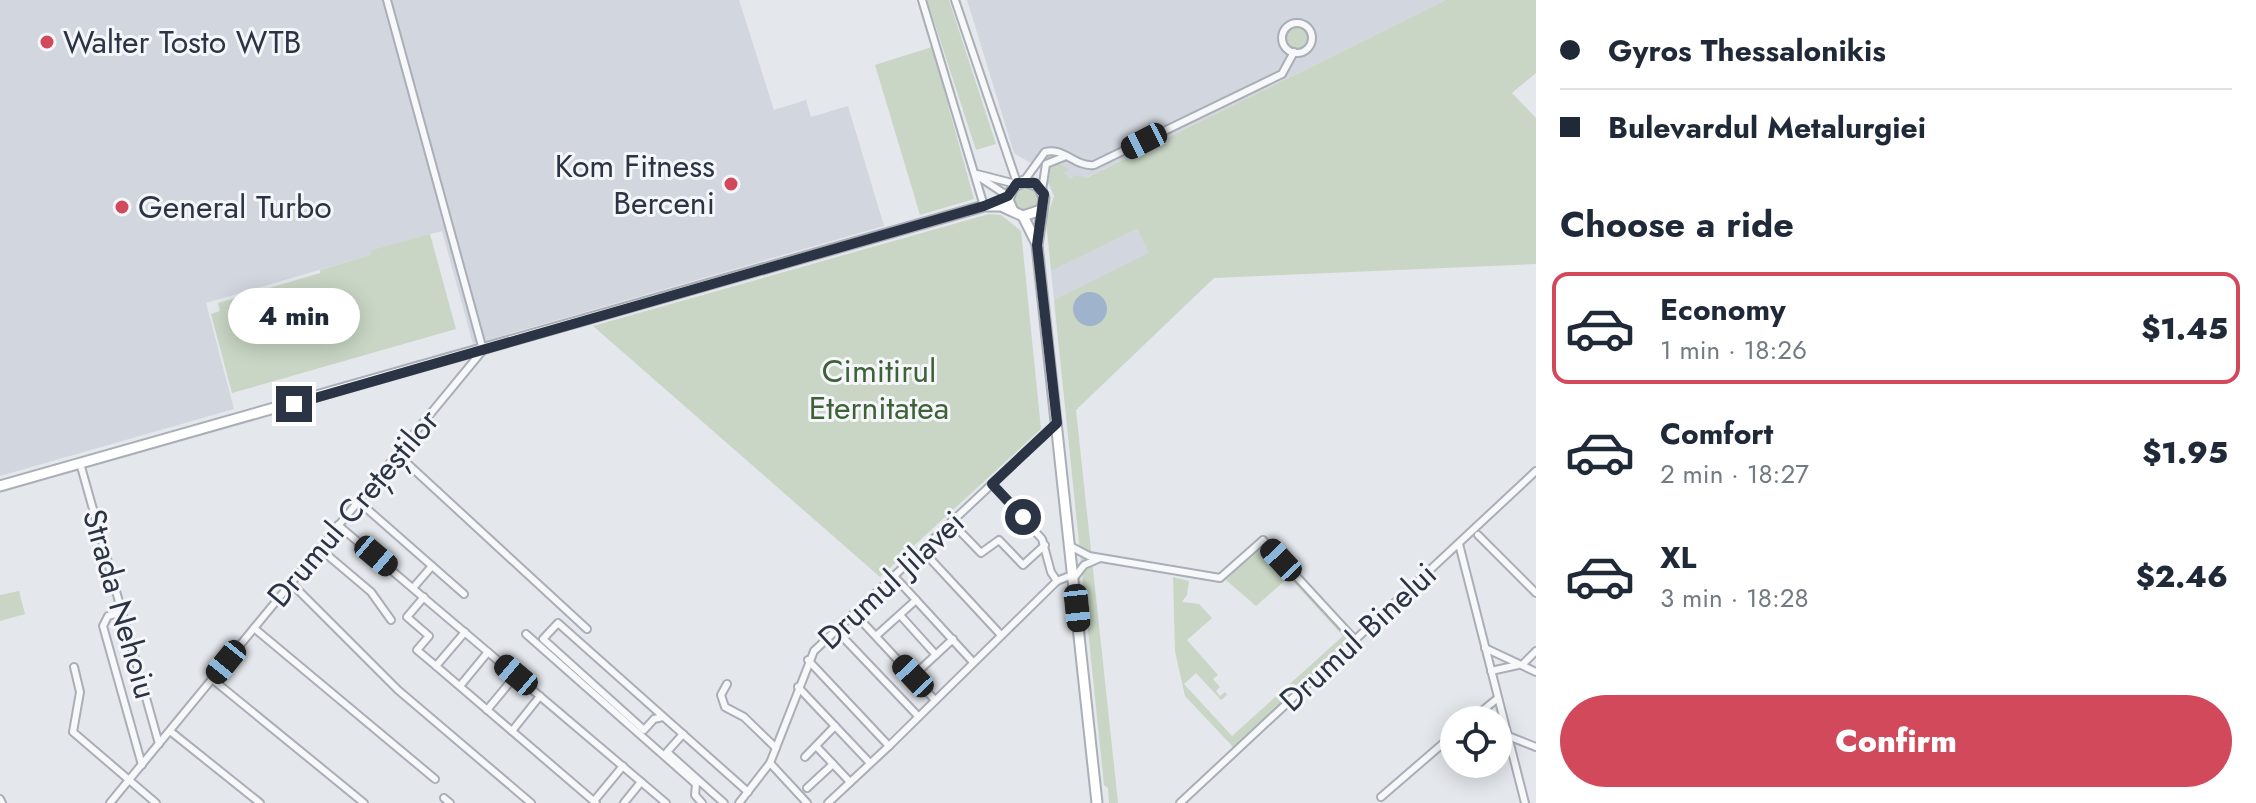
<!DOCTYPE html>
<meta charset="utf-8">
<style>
:root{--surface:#fff;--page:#f6f6f7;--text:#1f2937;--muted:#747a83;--line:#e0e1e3;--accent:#d1495b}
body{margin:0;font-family:Jost,sans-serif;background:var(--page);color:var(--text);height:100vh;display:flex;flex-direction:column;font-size:30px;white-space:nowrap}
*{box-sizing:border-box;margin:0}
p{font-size:26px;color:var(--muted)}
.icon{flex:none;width:44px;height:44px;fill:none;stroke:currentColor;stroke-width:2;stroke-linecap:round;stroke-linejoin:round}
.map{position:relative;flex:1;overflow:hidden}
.sheet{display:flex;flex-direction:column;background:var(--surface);width:720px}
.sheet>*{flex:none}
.hud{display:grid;align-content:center;height:176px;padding:0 24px;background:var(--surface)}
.fabs{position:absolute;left:1440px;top:706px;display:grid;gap:16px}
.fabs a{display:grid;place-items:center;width:72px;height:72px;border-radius:50%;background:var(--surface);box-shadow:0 4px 20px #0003;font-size:40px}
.end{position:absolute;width:36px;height:36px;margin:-18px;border:10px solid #2b3445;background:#fff;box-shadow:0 0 0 4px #fff}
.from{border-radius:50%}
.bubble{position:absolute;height:56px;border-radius:28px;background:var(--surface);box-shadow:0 4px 20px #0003;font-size:26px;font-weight:800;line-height:56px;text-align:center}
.car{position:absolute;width:24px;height:48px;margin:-24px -12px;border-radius:10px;box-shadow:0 0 6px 2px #0007;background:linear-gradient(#222 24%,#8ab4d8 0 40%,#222 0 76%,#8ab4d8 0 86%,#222 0)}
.hud b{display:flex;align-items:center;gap:28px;height:76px;font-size:30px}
.hud b+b{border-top:2px solid var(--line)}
.hud i{width:20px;height:20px;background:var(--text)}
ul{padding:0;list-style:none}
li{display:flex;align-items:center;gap:24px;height:112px;margin:0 16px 12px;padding:0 8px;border:4px solid transparent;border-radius:16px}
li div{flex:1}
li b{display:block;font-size:30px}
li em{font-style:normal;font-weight:800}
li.active{border-color:var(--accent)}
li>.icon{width:72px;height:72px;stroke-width:1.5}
h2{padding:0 24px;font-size:36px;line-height:96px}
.button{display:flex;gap:16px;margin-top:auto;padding:16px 24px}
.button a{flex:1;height:92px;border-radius:48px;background:var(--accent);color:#fff;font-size:32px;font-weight:800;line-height:92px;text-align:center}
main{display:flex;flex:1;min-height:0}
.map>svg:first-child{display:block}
.built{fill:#d2d6de}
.green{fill:#c9d6c5}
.water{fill:#9fb4cc}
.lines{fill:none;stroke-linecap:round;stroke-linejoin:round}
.street-casing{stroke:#a9aeb7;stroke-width:10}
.secondary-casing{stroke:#a9aeb7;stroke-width:13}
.street{stroke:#f7f8fa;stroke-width:6}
.secondary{stroke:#fff;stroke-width:9}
.route{stroke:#2b3445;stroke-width:10}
.poi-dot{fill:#d1495b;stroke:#f4f6f9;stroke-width:3}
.labels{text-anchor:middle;stroke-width:6;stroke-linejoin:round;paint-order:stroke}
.poi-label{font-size:32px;fill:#2b3445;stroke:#f4f6f9;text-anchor:start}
.park-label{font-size:32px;fill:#3f6138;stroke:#f4f6f9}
.street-label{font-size:32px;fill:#2b3445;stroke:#f4f6f9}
</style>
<main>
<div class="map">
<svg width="1536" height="803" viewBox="0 0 1536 803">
<rect width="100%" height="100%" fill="#e4e7ec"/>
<!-- built -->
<g class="built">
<polygon points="0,0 739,0 774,110 806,100 811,117 848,106 884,226 473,344 442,231 371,250 370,255 206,303 234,409 0,476"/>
<polygon points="967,0 1446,0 1069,186 1014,153"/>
<polygon points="1137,229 1150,254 1054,300 1051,271"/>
</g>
<!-- green -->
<g class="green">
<polygon points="927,0 949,0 996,144 976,150"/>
<polygon points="1446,0 1536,0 1536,73 1512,93 1536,118 1536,264 1214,278 1076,410 1118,803 1109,803 1108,788 1104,785 1054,300 1149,253 1137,229 1051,271 1046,220 1054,196 1046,178 1048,170 1060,164 1069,169 1064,173 1071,179 1075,175 1086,178"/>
<circle cx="1297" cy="38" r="12"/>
<polygon points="932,47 974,199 920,215 875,65"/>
<circle cx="1026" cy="199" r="13"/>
<polygon points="989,214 1001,215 1021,231 1041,429 880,577 593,326"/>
<polygon points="430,234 456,329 232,393 211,314 220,311 218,303 320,273 320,270 370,255 371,250"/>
<polygon points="1262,543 1350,637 1234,748 1185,696 1175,651 1173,577 1189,581 1187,595 1182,602 1199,604 1212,618 1187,640 1218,675 1213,679 1220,687 1216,691 1220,696 1225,692 1227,695 1221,700 1196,673 1184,684 1232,736 1343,636 1289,577 1256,606 1226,580"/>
<polygon points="19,591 25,614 0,621 0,595"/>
</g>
<!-- water -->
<circle class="water" cx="1090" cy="309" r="17"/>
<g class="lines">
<defs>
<g id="street">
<polyline points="922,0 984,206"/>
<polyline points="955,0 1017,183"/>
<circle cx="1297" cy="38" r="15"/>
<polyline points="977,174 1016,184"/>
<polyline points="979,177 1008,196"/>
<path d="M1024,181L1045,152C1064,147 1075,167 1094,165L1282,74L1294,52"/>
<polyline points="1042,190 1046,164 1066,156"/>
<polyline points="397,454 587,629"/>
<polyline points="80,463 159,744"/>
<polyline points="992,484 1042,539 1051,572 1057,581"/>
<polyline points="358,501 464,594"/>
<polyline points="951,522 981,553 999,540 1023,565 1045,545"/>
<polyline points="338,525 666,803"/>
<polyline points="1478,535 1536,593"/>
<polyline points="1459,544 1525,803"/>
<polyline points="1070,546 1089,556 1220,578 1263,540 1355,640"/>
<polyline points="319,548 371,592 391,620"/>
<polyline points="922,550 1000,634"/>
<polyline points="894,576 972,661"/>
<polyline points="1074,578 1084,565 1098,559"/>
<polyline points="291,583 398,690 531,803"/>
<polyline points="413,588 432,566"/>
<polyline points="424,597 407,617 429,636 417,650 436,666"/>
<polyline points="122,612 108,616 103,626 142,765"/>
<polyline points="854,613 934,699"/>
<polyline points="900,615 936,655"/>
<polyline points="254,628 435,779"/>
<polyline points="836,630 918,716"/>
<polyline points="465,632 436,666 596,803"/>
<polyline points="526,634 696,784 695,795 702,803"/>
<polyline points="876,636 916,600"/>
<polyline points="1485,648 1536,672"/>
<polyline points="808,660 889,746 828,803"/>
<polyline points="1522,665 1536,651"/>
<polyline points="74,667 80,692 73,732 156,803"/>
<polyline points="1491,671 1518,665"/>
<polyline points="913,676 953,639"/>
<polyline points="212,679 364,803"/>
<polyline points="727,684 721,695 725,707 744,717 776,748"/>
<polyline points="460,686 488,652"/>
<polyline points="798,687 870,763"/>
<polyline points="487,710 516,675"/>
<polyline points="663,717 654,719 644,730 543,639 558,623 748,792"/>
<polyline points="1471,720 1498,698"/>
<polyline points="170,731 260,803"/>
<polyline points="512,731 540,696"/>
<polyline points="683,734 667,752 724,803"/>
<polyline points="1508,736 1536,747"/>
<polyline points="816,746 850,782"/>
<polyline points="889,746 1057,581 1072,575"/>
<polyline points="805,757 835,726"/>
<polyline points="770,763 807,803"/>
<polyline points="807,788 833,764"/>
<polyline points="1381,797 1454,734"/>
<polyline points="444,798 450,803"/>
<polyline points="0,799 2,803"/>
<polyline points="594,801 623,766"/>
<polyline points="110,803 483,350 387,0"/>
<polyline points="624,803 641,782"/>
<polyline points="739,803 770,763 814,651 1057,423"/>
<polyline points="1180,803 1536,471"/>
</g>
<g id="secondary">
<polyline points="1013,211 1008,200 1013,187 1024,181 1039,186 1044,198 1037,245 1097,803"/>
<polyline points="1023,216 1036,242"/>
<polyline points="0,486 984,206 1001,206 1023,216 1041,210"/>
</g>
</defs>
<!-- street casing -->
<use href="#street" class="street-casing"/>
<!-- secondary casing -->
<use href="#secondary" class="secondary-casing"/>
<!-- street -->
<use href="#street" class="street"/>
<!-- secondary -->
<use href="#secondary" class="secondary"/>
</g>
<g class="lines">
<!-- route -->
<polyline class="route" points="294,404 984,206 1008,196 1017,183 1035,183 1044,194 1037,245 1057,423 992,484 1023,517"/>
</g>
<!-- markers -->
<g class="poi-dot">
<circle cx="47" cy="42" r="8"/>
<circle cx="731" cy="184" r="8"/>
<circle cx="122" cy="207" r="8"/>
</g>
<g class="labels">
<!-- poi labels -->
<g class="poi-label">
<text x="63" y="53">Walter Tosto WTB</text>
<text x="715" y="177" text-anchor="end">Kom Fitness<tspan x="715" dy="37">Berceni</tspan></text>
<text x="138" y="218">General Turbo</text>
</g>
<!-- park labels -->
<g class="park-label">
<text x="879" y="382">Cimitirul<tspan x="879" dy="37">Eternitatea</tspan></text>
</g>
<!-- street labels -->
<g class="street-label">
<text transform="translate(353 508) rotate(-50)" y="11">Drumul Crețeștilor</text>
<text transform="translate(891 580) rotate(-43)" y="11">Drumul Jilavei</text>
<text transform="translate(120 604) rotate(74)" y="11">Strada Nehoiu</text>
<text transform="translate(1358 637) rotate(-43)" y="11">Drumul Binelui</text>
</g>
</g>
</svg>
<div class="fabs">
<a><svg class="icon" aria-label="locate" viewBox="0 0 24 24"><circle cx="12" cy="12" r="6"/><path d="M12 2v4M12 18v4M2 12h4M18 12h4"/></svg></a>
</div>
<i class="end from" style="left:1023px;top:517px"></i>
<i class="end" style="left:294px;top:404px"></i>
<div class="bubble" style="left:228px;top:288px;width:132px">4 min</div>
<i class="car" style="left:1144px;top:141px;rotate:243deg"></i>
<i class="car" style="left:376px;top:556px;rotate:130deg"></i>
<i class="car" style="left:1281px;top:560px;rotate:317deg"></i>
<i class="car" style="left:1077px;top:608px;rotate:174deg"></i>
<i class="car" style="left:226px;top:662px;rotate:219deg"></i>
<i class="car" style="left:516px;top:675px;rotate:310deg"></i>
<i class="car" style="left:913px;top:676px;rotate:317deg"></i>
</div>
<section class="sheet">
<div class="hud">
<b><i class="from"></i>Gyros Thessalonikis</b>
<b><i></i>Bulevardul Metalurgiei</b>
</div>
<h2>Choose a ride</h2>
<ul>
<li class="active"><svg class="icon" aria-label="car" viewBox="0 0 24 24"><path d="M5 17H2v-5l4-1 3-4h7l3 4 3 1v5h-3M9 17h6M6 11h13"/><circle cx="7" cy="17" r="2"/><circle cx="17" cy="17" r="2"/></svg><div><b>Economy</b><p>1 min · 18:26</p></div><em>$1.45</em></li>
<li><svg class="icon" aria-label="car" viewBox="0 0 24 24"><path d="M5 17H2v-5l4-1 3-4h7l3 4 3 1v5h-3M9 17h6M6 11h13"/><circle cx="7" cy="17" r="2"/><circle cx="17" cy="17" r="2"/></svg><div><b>Comfort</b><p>2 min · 18:27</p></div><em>$1.95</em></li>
<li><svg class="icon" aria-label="car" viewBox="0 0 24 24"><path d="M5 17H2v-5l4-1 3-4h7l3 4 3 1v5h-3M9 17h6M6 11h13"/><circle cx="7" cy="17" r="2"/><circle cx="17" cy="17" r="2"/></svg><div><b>XL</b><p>3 min · 18:28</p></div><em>$2.46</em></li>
</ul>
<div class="button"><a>Confirm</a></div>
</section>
</main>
